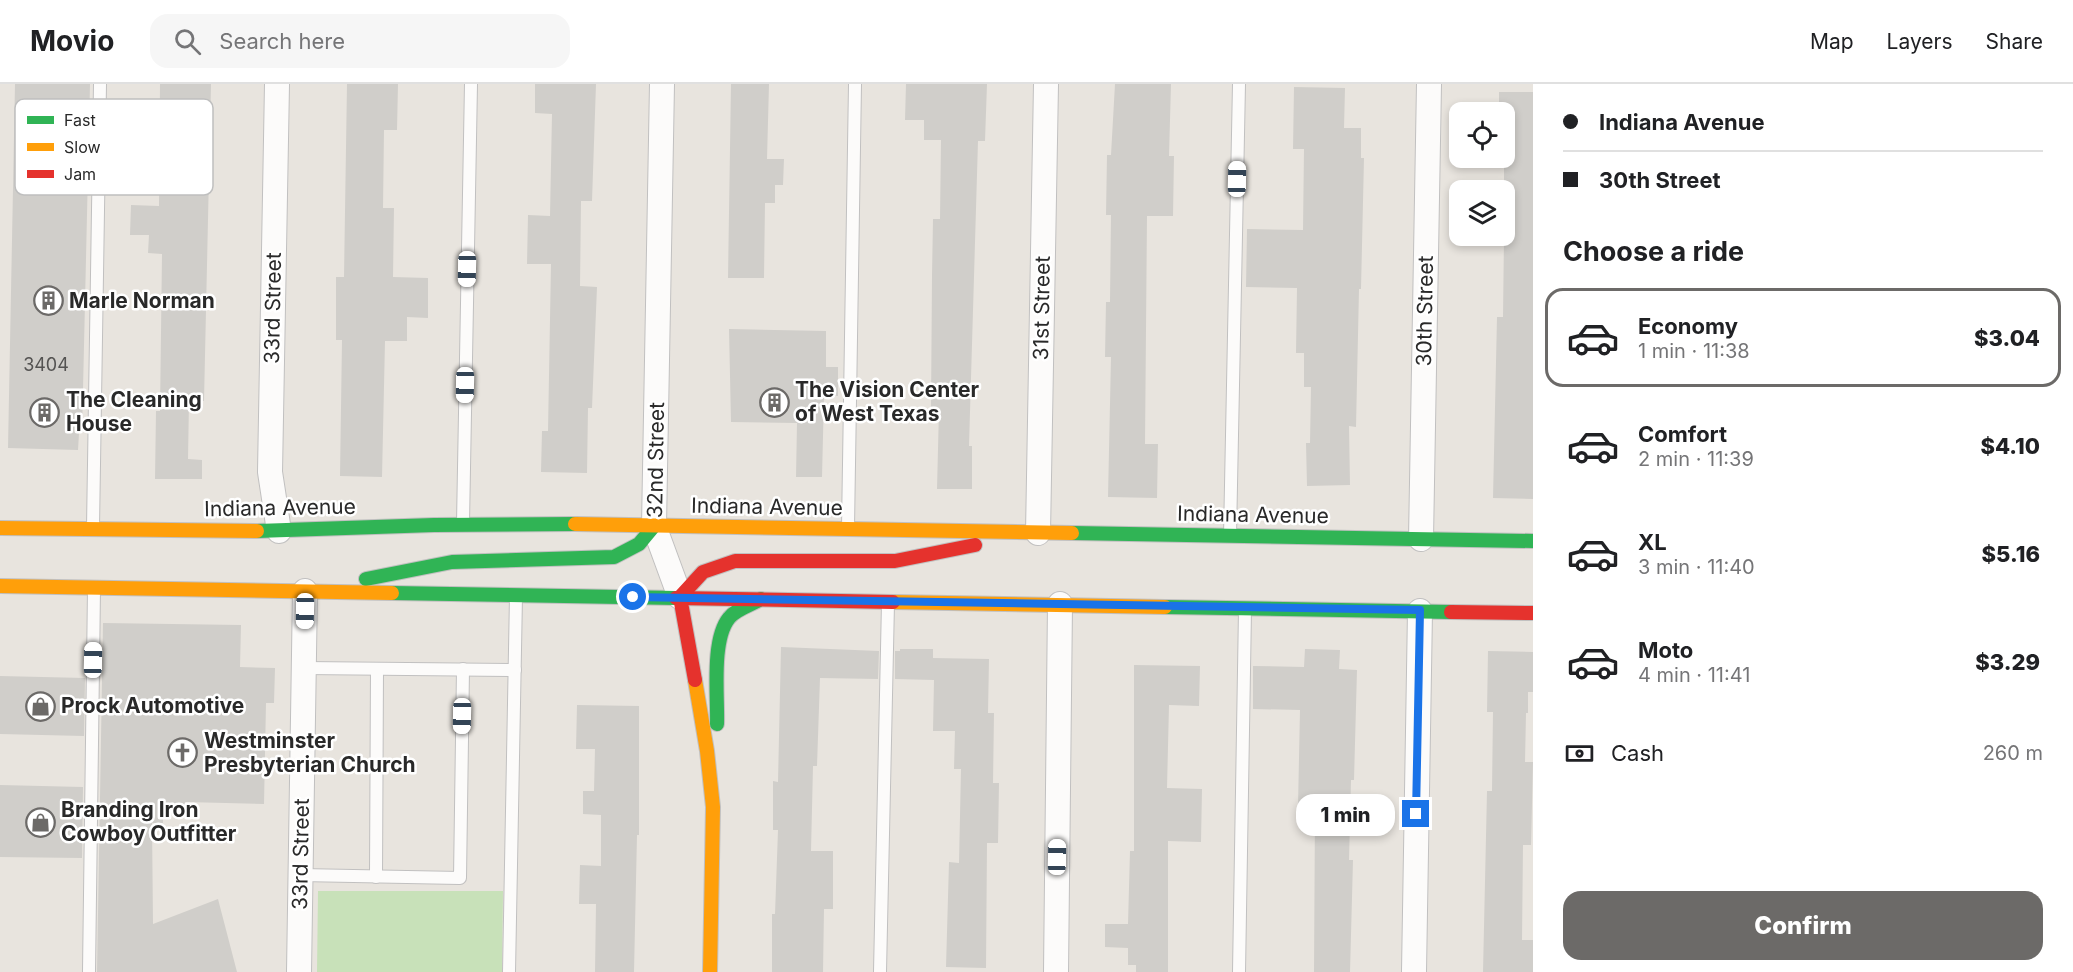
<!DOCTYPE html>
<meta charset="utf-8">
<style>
:root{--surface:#fff;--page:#f6f6f6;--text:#202124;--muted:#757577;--line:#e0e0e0;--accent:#6c6a68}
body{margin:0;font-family:Inter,sans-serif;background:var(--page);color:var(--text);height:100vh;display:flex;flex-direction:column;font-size:22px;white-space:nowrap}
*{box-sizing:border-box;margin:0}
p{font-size:20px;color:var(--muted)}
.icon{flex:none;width:33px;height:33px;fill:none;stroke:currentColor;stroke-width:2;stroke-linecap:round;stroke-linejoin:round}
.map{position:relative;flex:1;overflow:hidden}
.sheet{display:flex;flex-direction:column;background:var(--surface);width:540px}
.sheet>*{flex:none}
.banner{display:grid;align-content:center;height:132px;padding:0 30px;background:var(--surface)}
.buttons{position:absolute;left:1449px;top:18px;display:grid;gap:12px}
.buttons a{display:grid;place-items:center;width:66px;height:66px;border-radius:12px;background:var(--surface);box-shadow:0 3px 9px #0003;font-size:30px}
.end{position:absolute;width:27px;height:27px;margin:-14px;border:8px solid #1a73e8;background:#fff;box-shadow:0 0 0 3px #fff}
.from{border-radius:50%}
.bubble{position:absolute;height:42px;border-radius:18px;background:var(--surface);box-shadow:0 3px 9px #0003;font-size:20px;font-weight:800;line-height:42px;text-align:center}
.car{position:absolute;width:18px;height:36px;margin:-18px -9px;border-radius:8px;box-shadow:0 0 4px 2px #0007;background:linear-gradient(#fff 24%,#345 0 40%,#fff 0 76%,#345 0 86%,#fff 0)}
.banner b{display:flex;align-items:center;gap:21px;height:57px;font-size:22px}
.banner b+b{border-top:2px solid var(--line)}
.banner i{width:15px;height:15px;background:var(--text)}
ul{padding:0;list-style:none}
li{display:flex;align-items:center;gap:18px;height:99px;margin:0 12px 9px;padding:0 18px;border:3px solid transparent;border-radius:18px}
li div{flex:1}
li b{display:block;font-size:22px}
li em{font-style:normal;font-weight:800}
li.selected{border-color:var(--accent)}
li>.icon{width:54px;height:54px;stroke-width:1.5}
h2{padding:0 30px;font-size:27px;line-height:72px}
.pay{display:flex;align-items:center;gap:15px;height:66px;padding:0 30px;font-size:22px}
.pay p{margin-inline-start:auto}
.button{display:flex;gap:12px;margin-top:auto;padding:12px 30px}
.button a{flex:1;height:69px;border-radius:18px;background:var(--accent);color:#fff;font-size:24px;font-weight:800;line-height:69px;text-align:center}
header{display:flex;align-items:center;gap:36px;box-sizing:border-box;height:84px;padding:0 30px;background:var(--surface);border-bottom:2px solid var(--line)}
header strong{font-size:28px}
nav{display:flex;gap:33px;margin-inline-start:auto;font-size:21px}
.search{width:420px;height:54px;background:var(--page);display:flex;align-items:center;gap:15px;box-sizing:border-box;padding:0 21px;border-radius:18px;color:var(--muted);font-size:22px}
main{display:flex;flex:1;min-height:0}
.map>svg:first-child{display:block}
.green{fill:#c8e1b9}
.building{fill:#d0ceca}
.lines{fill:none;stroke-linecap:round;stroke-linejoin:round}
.lane-casing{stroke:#c1c0c0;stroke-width:14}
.street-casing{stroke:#c1c0c0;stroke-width:26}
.fast-casing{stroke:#c1c0c0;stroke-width:16}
.slow-casing{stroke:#c1c0c0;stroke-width:16}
.jam-casing{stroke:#c1c0c0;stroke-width:16}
.lane{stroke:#fcfbfa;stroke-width:12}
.street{stroke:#fcfbfa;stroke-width:24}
.fast{stroke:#30b455;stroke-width:14}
.slow{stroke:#ff9f0a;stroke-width:14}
.jam{stroke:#e5322d;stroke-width:14}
.route{stroke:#1a73e8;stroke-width:8}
.labels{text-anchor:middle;stroke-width:5;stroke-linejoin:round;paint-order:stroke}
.number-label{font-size:18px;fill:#545352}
.poi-label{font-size:21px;font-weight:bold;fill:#292929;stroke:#fff;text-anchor:start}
.street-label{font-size:21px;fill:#292929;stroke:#fff}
.key{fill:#fff;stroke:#bfbfbf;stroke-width:1.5}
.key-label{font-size:16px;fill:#292929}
</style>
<header>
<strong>Movio</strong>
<div class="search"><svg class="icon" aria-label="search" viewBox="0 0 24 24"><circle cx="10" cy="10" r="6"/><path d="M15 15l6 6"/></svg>Search here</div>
<nav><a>Map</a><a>Layers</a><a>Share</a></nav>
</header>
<main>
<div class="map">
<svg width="1533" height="888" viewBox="0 0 1533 888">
<rect width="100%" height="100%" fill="#e8e4de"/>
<!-- green -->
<polygon class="green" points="318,807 503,807 502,888 317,888"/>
<!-- building -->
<g class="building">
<polygon points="15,0 90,0 82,349 79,349 78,366 8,364"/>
<polygon points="160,0 211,0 204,317 189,317 188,375 202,376 202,395 155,395 156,327 160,327 162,170 148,169 149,151 130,151 131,121 159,122"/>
<polygon points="347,0 398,0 397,46 384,46 383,124 394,124 393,193 428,194 428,234 407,233 407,257 385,257 382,393 340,392 342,256 336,256 336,193 344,193"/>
<polygon points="535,0 596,0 592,117 581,117 580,202 597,203 592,324 588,324 587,389 541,388 542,347 548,347 551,180 527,180 528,131 550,132 552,30 535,29"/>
<polygon points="731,0 769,0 767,75 784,75 783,101 775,101 775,119 765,119 764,194 728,194"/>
<polygon points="906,0 987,0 985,57 978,57 969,362 972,362 972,405 937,405 939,325 931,324 932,192 933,135 940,135 941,56 924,56 924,36 905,36"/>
<polygon points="1115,0 1171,0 1169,72 1174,72 1173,132 1147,132 1145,360 1158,360 1157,414 1108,413 1111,273 1105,273 1106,218 1110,218 1111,131 1106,131 1107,71 1111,71"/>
<polygon points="1294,3 1345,4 1344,44 1361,44 1361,74 1364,74 1361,205 1359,205 1356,343 1349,342 1350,401 1307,402 1306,359 1310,359 1311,303 1304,303 1304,269 1296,269 1297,204 1246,203 1247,145 1303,146 1304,65 1293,65"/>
<polygon points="1499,8 1533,8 1533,415 1493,414 1497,233 1503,233 1504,152 1504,28 1499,28"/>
<polygon points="729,245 826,247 826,283 838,283 838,312 824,311 822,393 796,393 797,339 731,338"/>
<polygon points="103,539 241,541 240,583 275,584 274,619 266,619 264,720 185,718 185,730 163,730 163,739 152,739 153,840 218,815 237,888 97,888"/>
<polygon points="781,563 879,567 878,595 820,594 817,682 813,682 811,767 833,767 833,825 824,825 823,888 772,888 772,830 775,830 778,746 773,746 773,697 778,698"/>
<polygon points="900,565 933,565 933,574 989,575 988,629 994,629 993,699 999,699 998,759 987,759 986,884 946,883 949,778 959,779 961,685 954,685 955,647 933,647 934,596 895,595 895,567 900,567"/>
<polygon points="1305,565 1340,566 1339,585 1357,586 1354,696 1351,696 1349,776 1353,776 1350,888 1314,888 1315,723 1298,723 1300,626 1253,625 1253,582 1304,583"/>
<polygon points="1488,567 1533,568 1533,608 1528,608 1528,629 1526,629 1525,678 1533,678 1531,761 1523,761 1522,856 1533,856 1533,888 1483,888 1487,707 1492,707 1493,628 1487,628"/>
<polygon points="1134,581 1200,582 1199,622 1169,621 1167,704 1202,705 1201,758 1168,757 1168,888 1136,888 1136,881 1128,881 1128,864 1105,863 1105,840 1128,840 1130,767 1134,767"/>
<polygon points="0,592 85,594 84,652 0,650"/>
<polygon points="577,621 639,622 639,751 637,751 634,888 595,888 596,820 579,820 580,781 601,782 601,731 583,730 583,707 594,707 595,665 576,665"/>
<polygon points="0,701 83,703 82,774 0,773"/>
</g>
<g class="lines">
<defs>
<g id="lane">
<polyline points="463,439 471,0"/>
<polyline points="93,443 100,0"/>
<polyline points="848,443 855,0"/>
<polyline points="1230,452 1239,0"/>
<polyline points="304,584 515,586"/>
<polyline points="300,791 460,794 463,585"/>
<polyline points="376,793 377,585"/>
<polyline points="89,888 94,505"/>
<polyline points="509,888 516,512"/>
<polyline points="880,888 888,519"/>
<polyline points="1239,888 1245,526"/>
</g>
<g id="street">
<polyline points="277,0 270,388 279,447"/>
<polyline points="662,0 654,442 680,513"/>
<polyline points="1038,449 1046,0"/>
<polyline points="1421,455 1429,0"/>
<polyline points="299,888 305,507"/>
<polyline points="1056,888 1060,520"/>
<polyline points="1414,888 1420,527"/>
</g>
<g id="fast">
<polyline points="257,447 434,441 575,440"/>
<polyline points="1072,449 1533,457"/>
<polyline points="366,495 452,478 614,473 639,460 654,442"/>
<polyline points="392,509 676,514"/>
<polyline points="1165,523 1451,528"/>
<path d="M717,640C718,613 711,556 729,534C736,525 751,521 761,515"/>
</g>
<g id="slow">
<polyline points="575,440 1072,449"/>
<polyline points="0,444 257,447"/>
<polyline points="0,502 392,509"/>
<polyline points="893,518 1165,523"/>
<polyline points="695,596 707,667 713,723 710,888"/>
</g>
<g id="jam">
<polyline points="676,514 893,518"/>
<polyline points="1451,528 1533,529"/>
<polyline points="695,596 680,513 703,488 735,477 895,477 975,461"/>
</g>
</defs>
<!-- lane casing -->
<use href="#lane" class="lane-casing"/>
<!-- street casing -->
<use href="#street" class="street-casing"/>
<!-- fast casing -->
<use href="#fast" class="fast-casing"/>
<!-- slow casing -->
<use href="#slow" class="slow-casing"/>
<!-- jam casing -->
<use href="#jam" class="jam-casing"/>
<!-- lane -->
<use href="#lane" class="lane"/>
<!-- street -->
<use href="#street" class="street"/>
<!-- fast -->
<use href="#fast" class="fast"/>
<!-- slow -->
<use href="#slow" class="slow"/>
<!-- jam -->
<use href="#jam" class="jam"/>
</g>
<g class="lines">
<!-- route -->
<polyline class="route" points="633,513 1420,526 1416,730"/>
</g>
<!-- icons -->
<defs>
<symbol id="building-ring" viewBox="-11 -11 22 22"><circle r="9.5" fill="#fff" stroke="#6c6a68" stroke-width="1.5"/><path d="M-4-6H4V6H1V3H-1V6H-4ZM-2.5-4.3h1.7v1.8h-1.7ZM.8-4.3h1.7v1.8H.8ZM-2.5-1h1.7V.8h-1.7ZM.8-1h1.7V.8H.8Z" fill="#6c6a68"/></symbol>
<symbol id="shop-ring" viewBox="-11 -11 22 22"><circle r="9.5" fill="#fff" stroke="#6c6a68" stroke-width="1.5"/><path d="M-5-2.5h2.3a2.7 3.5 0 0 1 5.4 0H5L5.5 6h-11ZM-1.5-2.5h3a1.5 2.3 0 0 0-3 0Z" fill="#6c6a68"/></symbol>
<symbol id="church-ring" viewBox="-11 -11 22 22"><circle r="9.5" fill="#fff" stroke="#6c6a68" stroke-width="1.5"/><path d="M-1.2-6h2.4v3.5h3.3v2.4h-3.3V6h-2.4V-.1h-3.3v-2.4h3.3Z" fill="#6c6a68"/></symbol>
</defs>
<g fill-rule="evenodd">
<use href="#building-ring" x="32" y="200" width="33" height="33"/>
<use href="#building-ring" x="758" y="302" width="33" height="33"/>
<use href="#building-ring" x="28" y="312" width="33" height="33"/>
<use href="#shop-ring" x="24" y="606" width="33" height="33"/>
<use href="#church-ring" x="166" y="652" width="33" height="33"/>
<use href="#shop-ring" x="24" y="722" width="33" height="33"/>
</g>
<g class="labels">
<!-- number labels -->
<g class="number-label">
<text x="46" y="287">3404</text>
</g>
<!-- poi labels -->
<g class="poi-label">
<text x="69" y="224">Marle Norman</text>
<text x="795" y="313">The Vision Center<tspan x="795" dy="24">of West Texas</tspan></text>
<text x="66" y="323">The Cleaning<tspan x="66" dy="24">House</tspan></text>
<text x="61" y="629">Prock Automotive</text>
<text x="204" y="664">Westminster<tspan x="204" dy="24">Presbyterian Church</tspan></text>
<text x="61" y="733">Branding Iron<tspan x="61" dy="24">Cowboy Outfitter</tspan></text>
</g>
<!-- street labels -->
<g class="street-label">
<text transform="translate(273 224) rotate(-89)" y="7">33rd Street</text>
<text transform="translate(1042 224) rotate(-89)" y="7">31st Street</text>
<text transform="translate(1425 227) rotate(-89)" y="7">30th Street</text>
<text transform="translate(656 376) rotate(-89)" y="7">32nd Street</text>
<text transform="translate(767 423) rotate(1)" y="7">Indiana Avenue</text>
<text transform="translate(280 424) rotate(-1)" y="7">Indiana Avenue</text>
<text transform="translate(1253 431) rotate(1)" y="7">Indiana Avenue</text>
<text transform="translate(301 770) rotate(-89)" y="7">33rd Street</text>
</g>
</g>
<!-- legend -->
<rect x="15" y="15" width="198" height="96" rx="9" class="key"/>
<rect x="27" y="32" width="27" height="8" fill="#30b455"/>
<rect x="27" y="59" width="27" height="8" fill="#ff9f0a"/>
<rect x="27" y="86" width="27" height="8" fill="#e5322d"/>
<g class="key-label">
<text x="64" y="42">Fast</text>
<text x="64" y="69">Slow</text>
<text x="64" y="96">Jam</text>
</g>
</svg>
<div class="buttons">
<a><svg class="icon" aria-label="locate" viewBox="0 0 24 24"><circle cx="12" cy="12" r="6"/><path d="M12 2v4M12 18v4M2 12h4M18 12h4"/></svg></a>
<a><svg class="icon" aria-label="layers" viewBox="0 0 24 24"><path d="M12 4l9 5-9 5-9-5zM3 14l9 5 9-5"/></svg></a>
</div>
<i class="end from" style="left:633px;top:513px"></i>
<i class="end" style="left:1416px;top:730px"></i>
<div class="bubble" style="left:1296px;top:710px;width:99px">1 min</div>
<i class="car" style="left:1237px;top:95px;rotate:1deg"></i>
<i class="car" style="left:467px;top:185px;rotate:181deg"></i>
<i class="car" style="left:465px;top:301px;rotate:181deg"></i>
<i class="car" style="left:305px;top:527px;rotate:181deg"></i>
<i class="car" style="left:93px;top:576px;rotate:1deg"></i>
<i class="car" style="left:462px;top:632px;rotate:181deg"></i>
<i class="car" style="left:1057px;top:773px;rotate:1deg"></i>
</div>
<section class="sheet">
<div class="banner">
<b><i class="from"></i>Indiana Avenue</b>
<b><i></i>30th Street</b>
</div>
<h2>Choose a ride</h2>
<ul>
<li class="selected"><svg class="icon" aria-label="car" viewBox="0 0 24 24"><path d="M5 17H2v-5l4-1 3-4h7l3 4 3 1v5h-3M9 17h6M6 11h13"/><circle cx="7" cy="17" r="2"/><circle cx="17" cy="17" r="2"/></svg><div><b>Economy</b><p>1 min · 11:38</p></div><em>$3.04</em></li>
<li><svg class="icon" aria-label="car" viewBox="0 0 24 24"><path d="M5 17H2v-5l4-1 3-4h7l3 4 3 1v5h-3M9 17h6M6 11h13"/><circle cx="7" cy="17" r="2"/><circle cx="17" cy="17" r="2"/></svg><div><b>Comfort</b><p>2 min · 11:39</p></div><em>$4.10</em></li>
<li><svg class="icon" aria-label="car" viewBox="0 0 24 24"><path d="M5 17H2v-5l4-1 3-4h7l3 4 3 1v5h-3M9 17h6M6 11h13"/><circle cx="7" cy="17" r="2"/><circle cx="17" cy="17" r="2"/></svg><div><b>XL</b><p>3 min · 11:40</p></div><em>$5.16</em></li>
<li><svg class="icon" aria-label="car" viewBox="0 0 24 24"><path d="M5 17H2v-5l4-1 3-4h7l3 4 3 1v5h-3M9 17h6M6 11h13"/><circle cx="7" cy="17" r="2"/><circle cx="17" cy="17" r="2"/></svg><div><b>Moto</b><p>4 min · 11:41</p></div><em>$3.29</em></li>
</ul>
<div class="pay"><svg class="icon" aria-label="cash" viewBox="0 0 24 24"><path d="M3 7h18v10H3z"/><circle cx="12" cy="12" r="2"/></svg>Cash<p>260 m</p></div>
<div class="button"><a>Confirm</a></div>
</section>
</main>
